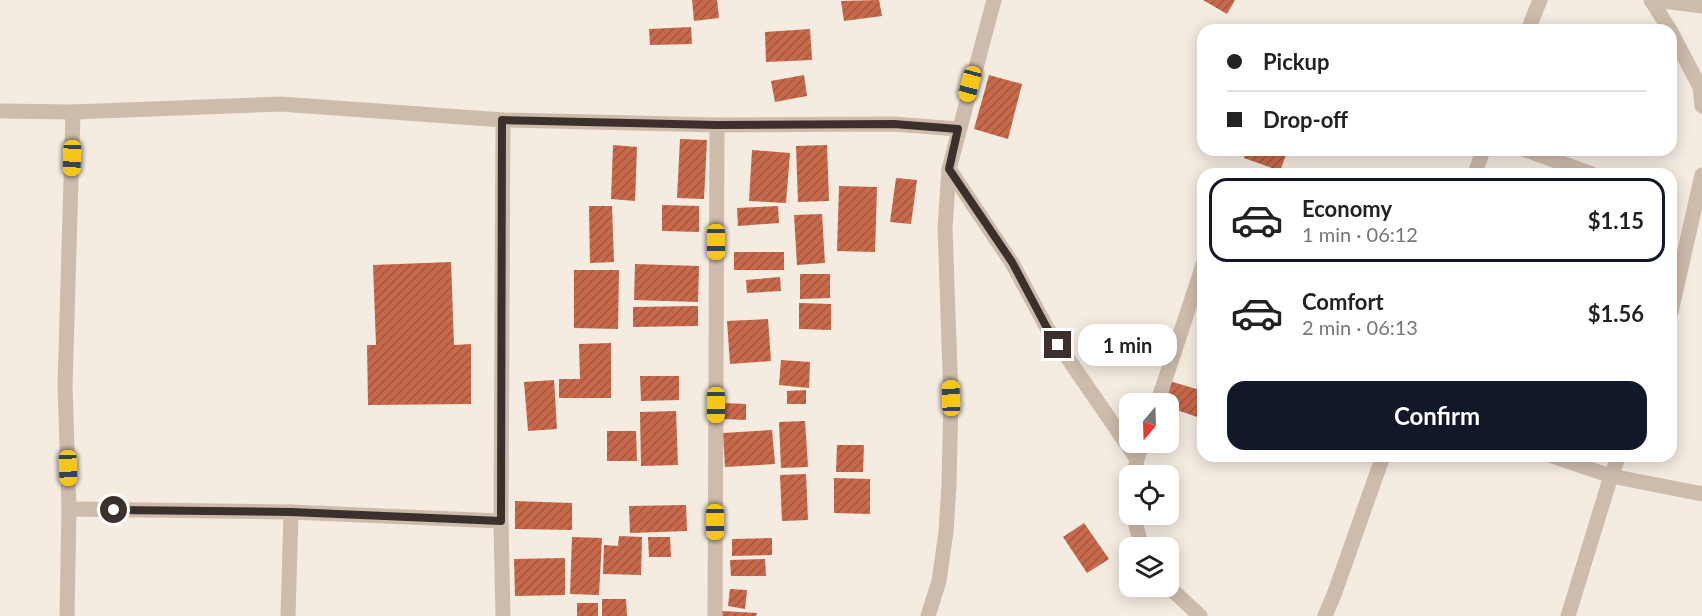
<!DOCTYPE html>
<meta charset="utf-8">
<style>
:root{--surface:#fff;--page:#f2f2f2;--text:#222;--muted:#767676;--line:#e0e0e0;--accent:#111827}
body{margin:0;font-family:Lato,sans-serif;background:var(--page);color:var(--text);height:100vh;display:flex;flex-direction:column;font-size:22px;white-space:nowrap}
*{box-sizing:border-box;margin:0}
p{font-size:20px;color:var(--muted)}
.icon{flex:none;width:33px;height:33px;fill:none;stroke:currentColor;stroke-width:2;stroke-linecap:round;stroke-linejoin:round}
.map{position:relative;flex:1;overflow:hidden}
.panel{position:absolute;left:1197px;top:168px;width:480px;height:294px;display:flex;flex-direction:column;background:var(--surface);border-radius:18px;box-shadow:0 3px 15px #0003}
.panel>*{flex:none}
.banner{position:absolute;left:1197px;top:24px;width:480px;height:132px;border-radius:18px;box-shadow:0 3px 15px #0003;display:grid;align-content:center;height:132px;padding:0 30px;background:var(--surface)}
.needle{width:39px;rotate:199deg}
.fabs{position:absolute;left:1119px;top:393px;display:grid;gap:12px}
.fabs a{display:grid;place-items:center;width:60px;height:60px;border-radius:12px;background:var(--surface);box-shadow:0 3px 15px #0003;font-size:30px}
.end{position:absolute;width:27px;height:27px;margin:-14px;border:8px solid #3b302b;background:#fff;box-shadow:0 0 0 3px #fff}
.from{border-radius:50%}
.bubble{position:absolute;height:42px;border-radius:18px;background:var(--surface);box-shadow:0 3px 15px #0003;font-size:20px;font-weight:700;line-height:42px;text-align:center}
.car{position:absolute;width:18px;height:36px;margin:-18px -9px;border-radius:8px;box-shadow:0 0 4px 2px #0007;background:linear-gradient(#f5c518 24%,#345 0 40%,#f5c518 0 76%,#345 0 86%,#f5c518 0)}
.banner b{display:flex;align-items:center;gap:21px;height:57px;font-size:22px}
.banner b+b{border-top:2px solid var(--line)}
.banner i{width:15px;height:15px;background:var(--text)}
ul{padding:10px 0 0;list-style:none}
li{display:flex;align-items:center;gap:18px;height:84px;margin:0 12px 9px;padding:0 18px;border:3px solid transparent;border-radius:18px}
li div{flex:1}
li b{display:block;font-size:22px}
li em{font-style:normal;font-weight:700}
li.active{border-color:var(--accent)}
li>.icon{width:54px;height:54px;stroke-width:1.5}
.action{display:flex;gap:12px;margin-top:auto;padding:12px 30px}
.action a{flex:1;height:69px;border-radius:18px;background:var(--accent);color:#fff;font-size:24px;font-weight:700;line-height:69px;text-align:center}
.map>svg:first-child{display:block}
.building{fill:url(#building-hatch)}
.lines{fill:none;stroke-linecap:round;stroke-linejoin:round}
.minor{stroke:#cdbbac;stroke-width:15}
.route{stroke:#3b302b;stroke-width:8}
</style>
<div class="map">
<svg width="1702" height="616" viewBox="0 0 1702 616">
<defs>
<pattern id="building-hatch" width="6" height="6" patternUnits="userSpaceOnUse" patternTransform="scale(1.5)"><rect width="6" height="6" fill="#c8694b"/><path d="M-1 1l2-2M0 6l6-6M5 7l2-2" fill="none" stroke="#a4573f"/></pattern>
</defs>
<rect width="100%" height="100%" fill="#f4ebe1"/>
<!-- building -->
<g class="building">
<polygon points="692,0 717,0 719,18 694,21"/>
<polygon points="879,0 882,16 844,21 841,1"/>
<polygon points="1203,0 1235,0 1227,14"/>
<polygon points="691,27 692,44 650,45 649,29"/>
<polygon points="810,29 812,60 766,62 765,32"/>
<polygon points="804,75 807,96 775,102 771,81"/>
<polygon points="989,75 1022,84 1008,139 974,129"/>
<polygon points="680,139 707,140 704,199 677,198"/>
<polygon points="613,145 637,147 635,201 611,199"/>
<polygon points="827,145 829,201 798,202 796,146"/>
<polygon points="752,150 790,153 786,203 749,201"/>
<polygon points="1247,150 1288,150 1280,171 1244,158"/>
<polygon points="896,178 917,180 911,224 890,222"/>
<polygon points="839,186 877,187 875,252 837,251"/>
<polygon points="662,205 699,206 699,232 662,231"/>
<polygon points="589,206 612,206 614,262 590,263"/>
<polygon points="778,206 779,223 738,226 737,208"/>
<polygon points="822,214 825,263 797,265 794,215"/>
<rect x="734" y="252" width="50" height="18"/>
<polygon points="451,262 454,345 471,344 471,404 368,405 367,345 376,345 373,265"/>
<polygon points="635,264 699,266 698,302 634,300"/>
<polygon points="574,270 619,270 618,329 574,328"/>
<polygon points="800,274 830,274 830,298 800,299"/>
<polygon points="780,277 781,291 747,293 746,280"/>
<polygon points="799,303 831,304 831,330 799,329"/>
<polygon points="698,306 698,326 633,327 633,307"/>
<polygon points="768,319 771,361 730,364 727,321"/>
<polygon points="611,343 611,398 559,398 559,379 580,379 579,344"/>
<polygon points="781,360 810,362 809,388 779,385"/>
<polygon points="640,376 679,376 679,400 641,401"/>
<polygon points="554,380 557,429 528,431 524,382"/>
<polygon points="1166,380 1203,391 1203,419 1168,407 1168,404 1159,404"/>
<polygon points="806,390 806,404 787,404 787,391"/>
<polygon points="723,403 746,404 746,420 723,419"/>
<polygon points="676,411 678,465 641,466 640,412"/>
<polygon points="805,421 808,467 781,468 779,422"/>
<polygon points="772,430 775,464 725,467 723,433"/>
<polygon points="607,431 636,431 637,461 607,461"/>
<polygon points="837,445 864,445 863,472 836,472"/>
<polygon points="806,474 808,520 782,521 780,475"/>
<polygon points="834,478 870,479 870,514 834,513"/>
<polygon points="515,501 572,503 572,530 515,529"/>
<polygon points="686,505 687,531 630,533 629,506"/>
<polygon points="1084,523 1109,559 1087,573 1063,537"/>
<polygon points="619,536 642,537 641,575 603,574 604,545 618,546"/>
<polygon points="572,537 602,538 599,595 570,594"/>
<polygon points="648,537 670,537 671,557 649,557"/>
<polygon points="772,538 772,555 732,556 732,539"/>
<polygon points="565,558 565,595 515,596 514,559"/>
<polygon points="765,559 766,576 731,576 730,560"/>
<polygon points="730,589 747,590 745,609 728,606"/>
<polygon points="602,599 626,599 627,616 602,616"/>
<rect x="577" y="603" width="21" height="13"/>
<polygon points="722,611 757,613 756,616 721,616"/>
</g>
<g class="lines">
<!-- minor -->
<g class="minor">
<polyline points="1651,0 1670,30"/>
<polyline points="1656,0 1702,6"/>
<polyline points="1528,30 1540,0"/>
<polyline points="1671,32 1700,87 1702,106"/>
<polyline points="0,111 73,112 280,104 503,120 717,125 894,124 958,129"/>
<polyline points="1526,150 1592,174"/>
<polyline points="949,169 1012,263 1047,328 1137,459"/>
<polyline points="1475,174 1483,150"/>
<polyline points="1671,312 1702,175"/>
<polyline points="1157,404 1203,265"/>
<polyline points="1552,456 1611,476 1568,616"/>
<polyline points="1619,456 1611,476 1702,494"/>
<polyline points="1134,476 1137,459 1143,442"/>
<polyline points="69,509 291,512 501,521 503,120"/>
<polyline points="1133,514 1142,548"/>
<polyline points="501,521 503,616"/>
<polyline points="1168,586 1200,616"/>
<polyline points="67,616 69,509 65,386 73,112"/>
<polyline points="288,616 291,512"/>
<polyline points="715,616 717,125"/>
<polyline points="928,616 939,581 946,532 949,485 951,398 945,228 949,169 994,0"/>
<polyline points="1325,616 1335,592 1383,456"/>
</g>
</g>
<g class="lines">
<!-- route -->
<polyline class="route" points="114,510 291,512 501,521 502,120 717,125 894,124 958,129 949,169 1012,262 1047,328 1058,345"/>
</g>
</svg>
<div class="fabs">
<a><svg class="needle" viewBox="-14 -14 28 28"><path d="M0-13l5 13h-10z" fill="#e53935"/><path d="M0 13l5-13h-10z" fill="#767676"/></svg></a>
<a><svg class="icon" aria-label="locate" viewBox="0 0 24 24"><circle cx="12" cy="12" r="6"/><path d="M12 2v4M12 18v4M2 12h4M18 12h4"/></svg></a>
<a><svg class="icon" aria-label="layers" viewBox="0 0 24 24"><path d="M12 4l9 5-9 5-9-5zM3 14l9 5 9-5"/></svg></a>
</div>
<i class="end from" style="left:114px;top:510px"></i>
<i class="end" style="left:1058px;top:345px"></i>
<div class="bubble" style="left:1078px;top:324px;width:99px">1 min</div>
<i class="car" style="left:970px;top:84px;rotate:195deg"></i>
<i class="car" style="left:72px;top:158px;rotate:182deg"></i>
<i class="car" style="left:716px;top:242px;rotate:180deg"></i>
<i class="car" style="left:951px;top:398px;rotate:358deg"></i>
<i class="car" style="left:716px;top:405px;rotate:180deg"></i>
<i class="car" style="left:68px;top:468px;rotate:178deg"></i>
<i class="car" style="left:715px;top:522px;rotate:180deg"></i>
<div class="banner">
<b><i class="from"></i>Pickup</b>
<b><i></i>Drop-off</b>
</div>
<section class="panel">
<ul>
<li class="active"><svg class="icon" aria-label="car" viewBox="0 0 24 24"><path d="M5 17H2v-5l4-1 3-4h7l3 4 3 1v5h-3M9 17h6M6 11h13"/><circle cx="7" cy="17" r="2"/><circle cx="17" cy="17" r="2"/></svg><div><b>Economy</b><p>1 min · 06:12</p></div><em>$1.15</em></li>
<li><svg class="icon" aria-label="car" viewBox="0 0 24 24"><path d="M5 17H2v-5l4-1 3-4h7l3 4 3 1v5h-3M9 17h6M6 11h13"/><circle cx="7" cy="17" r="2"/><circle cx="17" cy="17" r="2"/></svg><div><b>Comfort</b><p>2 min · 06:13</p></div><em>$1.56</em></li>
</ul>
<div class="action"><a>Confirm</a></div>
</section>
</div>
